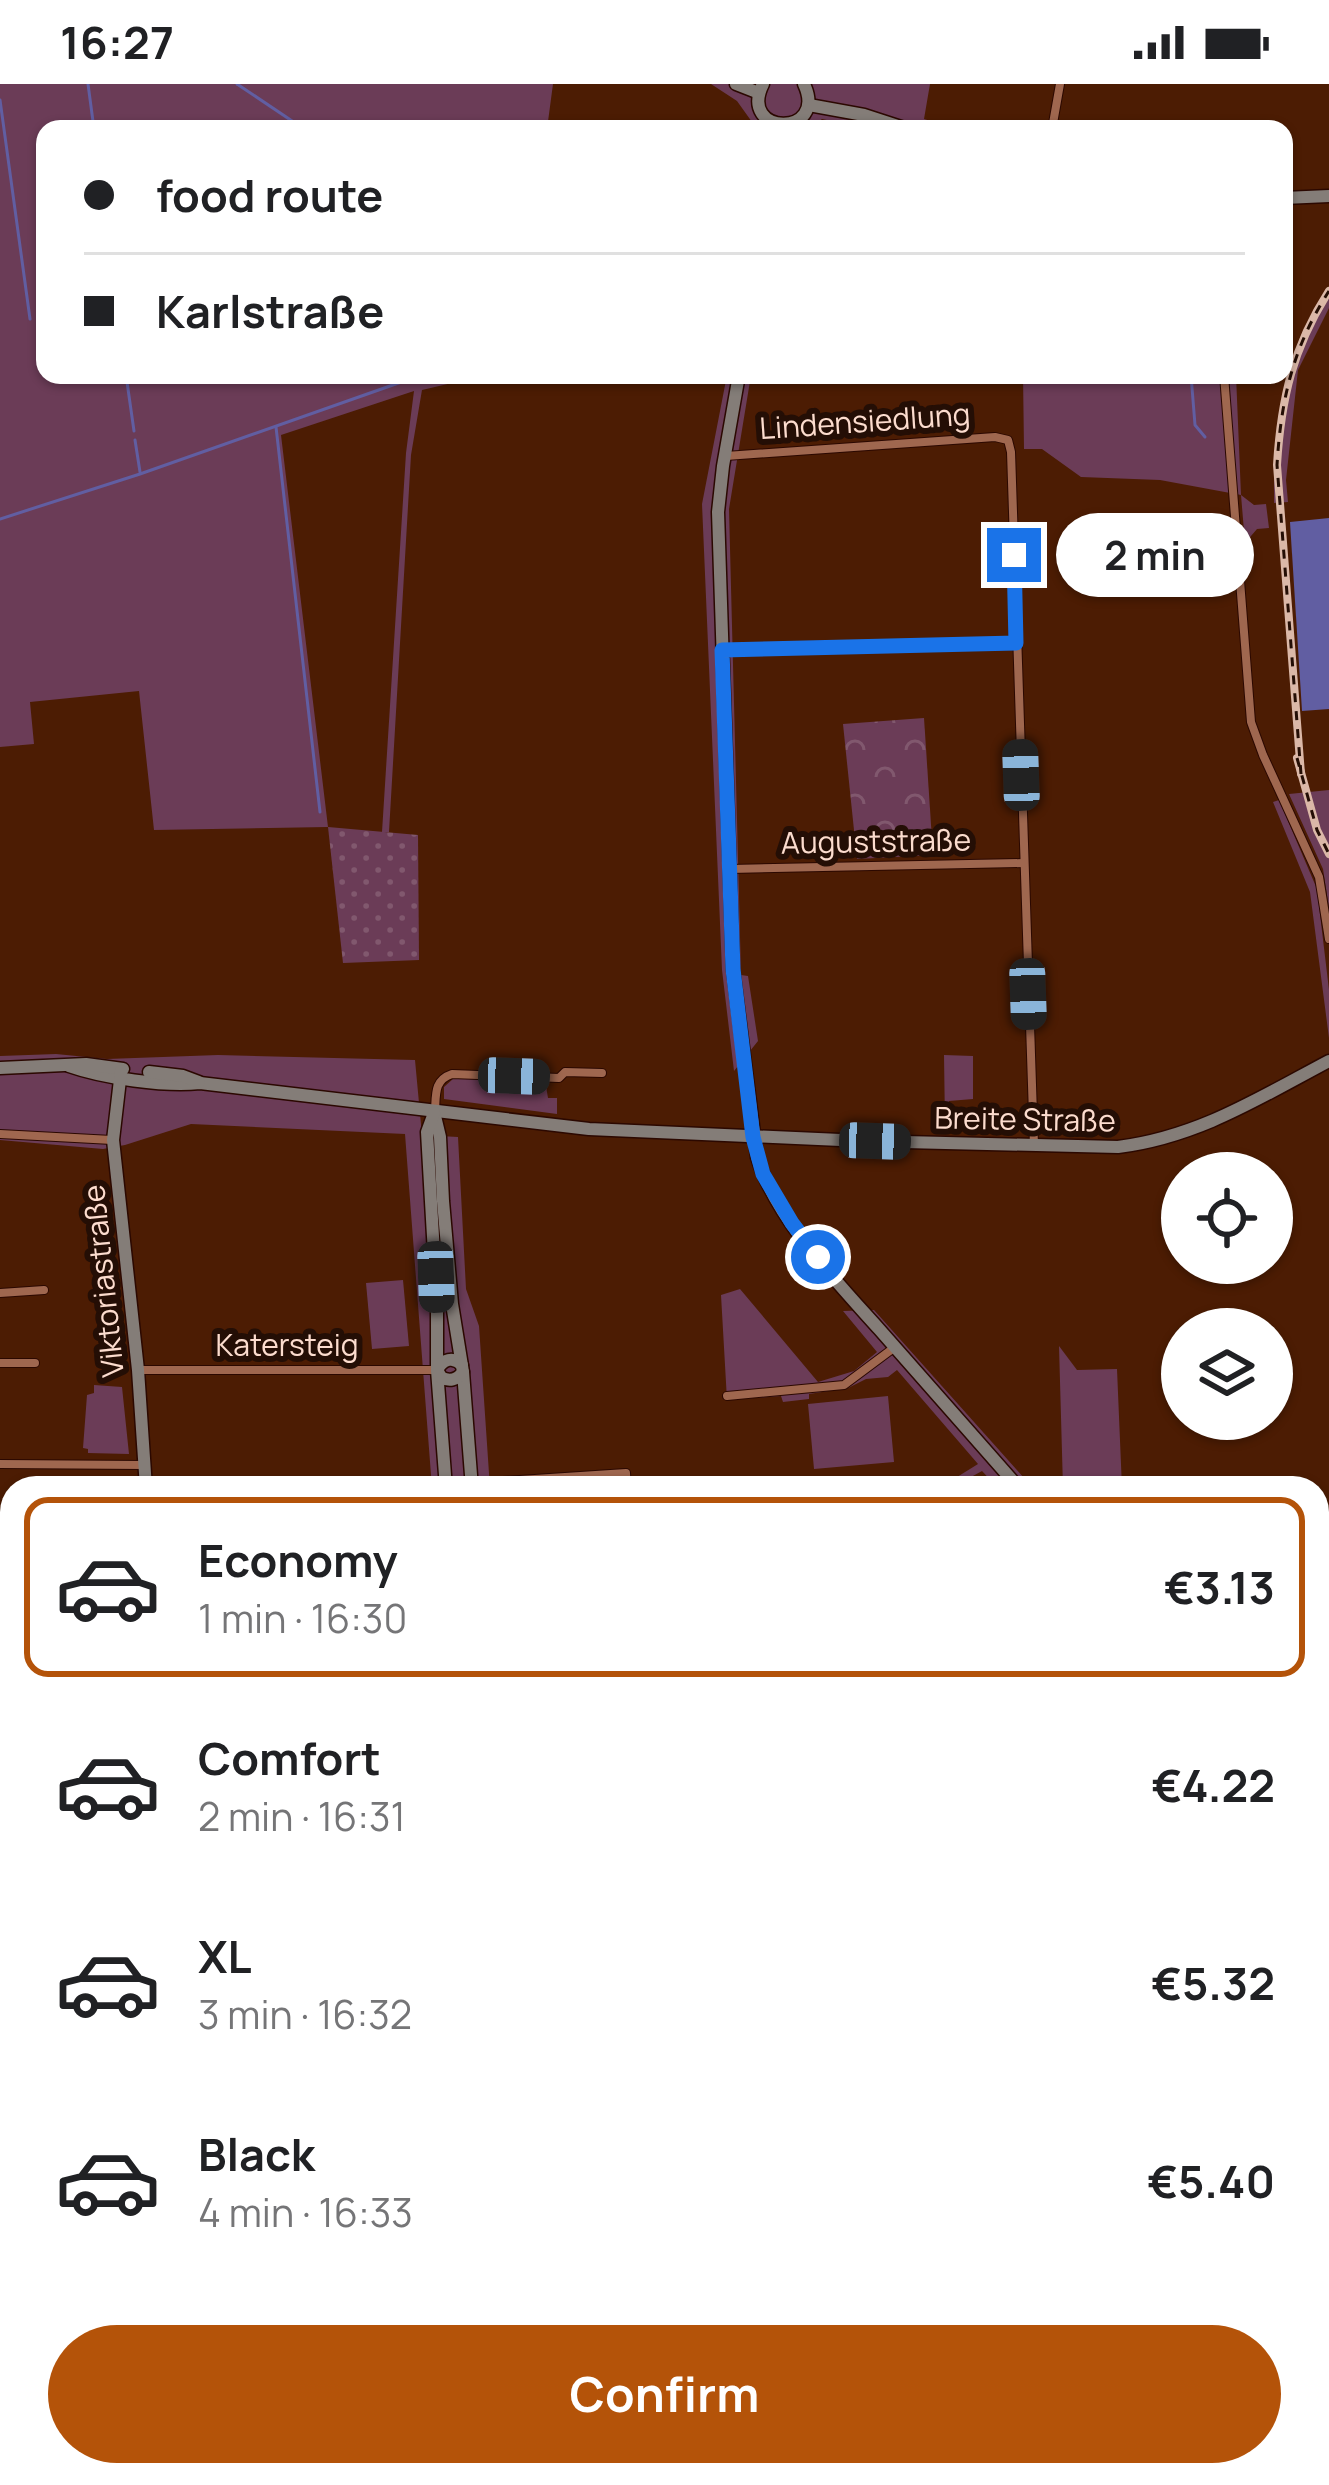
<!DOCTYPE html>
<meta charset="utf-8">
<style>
:root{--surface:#fff;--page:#f2f2f2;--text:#202124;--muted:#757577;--line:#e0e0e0;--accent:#b45309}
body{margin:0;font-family:Manrope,sans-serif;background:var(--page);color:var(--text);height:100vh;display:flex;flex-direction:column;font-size:45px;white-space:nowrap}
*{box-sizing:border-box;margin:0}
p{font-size:39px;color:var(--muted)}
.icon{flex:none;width:66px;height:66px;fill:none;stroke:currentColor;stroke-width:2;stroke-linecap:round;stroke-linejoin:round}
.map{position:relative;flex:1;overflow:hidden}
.side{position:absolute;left:0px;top:1392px;width:1329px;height:1011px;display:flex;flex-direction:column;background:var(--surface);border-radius:36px 36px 0 0;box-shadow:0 3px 9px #0004}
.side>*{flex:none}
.hud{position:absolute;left:36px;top:36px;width:1257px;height:264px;border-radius:24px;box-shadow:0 3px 9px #0004;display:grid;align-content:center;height:264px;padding:0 48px;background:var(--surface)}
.tools{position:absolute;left:1161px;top:1068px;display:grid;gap:24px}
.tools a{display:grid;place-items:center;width:132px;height:132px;border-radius:50%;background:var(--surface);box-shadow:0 3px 9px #0004;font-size:60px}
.end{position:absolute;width:54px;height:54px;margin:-27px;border:15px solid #1a73e8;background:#fff;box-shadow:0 0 0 6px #fff}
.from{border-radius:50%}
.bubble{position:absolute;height:84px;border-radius:42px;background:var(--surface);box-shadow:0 3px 9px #0004;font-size:39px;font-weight:700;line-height:84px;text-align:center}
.car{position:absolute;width:36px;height:72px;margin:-36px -18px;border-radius:15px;box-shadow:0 0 9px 3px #0007;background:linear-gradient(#222 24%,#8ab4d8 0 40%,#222 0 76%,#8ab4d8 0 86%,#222 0)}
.hud b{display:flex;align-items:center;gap:42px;height:114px;font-size:45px}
.hud b+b{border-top:3px solid var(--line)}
.hud i{width:30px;height:30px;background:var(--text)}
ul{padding:21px 0 0;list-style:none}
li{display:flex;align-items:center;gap:36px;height:180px;margin:0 24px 18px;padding:0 24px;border:6px solid transparent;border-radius:24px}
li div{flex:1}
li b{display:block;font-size:45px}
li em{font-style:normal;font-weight:700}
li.active{border-color:var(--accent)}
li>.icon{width:108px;height:108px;stroke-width:1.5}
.action{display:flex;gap:24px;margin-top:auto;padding:24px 48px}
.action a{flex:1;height:138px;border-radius:72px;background:var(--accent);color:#fff;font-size:48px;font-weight:700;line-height:138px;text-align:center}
.status{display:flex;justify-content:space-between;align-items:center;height:84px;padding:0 60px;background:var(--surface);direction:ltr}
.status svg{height:33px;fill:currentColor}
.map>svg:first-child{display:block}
.grass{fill:#6b3c57}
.park{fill:url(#park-crowns)}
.garden{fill:url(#garden-dots)}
.water{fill:#615ea2}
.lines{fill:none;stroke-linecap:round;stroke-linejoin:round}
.stream{stroke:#615ea2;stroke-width:3}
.street-casing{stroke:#2b0800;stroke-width:10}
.secondary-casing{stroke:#2b0800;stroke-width:15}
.street{stroke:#9f674f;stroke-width:8}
.secondary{stroke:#847d78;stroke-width:12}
.rail-casing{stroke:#dbb8a8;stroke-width:8}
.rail{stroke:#240e05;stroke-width:3;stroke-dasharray:9;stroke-linecap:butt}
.route{stroke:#1a73e8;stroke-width:15}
.labels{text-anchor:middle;stroke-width:12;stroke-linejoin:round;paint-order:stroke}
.street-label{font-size:30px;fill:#fcdcce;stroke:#240e05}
</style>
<div class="status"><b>16:27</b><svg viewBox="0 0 49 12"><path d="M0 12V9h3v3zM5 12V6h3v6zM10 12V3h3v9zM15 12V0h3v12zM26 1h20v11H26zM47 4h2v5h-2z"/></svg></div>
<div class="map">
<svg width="1329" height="2401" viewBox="0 0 1329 2401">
<defs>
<pattern id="park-crowns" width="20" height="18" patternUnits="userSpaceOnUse" patternTransform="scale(3)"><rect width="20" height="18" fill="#6b3c57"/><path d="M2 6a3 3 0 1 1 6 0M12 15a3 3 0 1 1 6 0" fill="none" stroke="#81586e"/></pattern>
<pattern id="garden-dots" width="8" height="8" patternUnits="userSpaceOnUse" patternTransform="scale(3)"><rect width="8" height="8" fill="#6b3c57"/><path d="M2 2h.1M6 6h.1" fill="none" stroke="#81586e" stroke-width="1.8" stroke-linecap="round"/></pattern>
</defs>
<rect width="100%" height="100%" fill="#4c1c03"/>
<!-- grass -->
<g class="grass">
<polygon points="0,0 553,0 547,45 45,45 45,291 486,291 422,306 411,371 389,748 382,748 406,369 414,307 281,351 328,743 154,746 139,607 30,618 34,660 0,663"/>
<polygon points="711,0 930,0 924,35 956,45 869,45 822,35 809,45 757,45 737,17"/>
<path d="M1329,206V224L1298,286L1286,396L1288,418L1274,419C1274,337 1283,276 1329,206Z"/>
<polygon points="727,291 751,291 729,425 741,891 748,892 758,957 734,987 722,886 702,420"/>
<polygon points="1023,291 1236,291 1241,411 1254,421 1266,420 1269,444 1257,445 1245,459 1241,411 1160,396 1081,393 1042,365 1024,365"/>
<polygon points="1329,706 1329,824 1323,785 1289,710"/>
<polygon points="1279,716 1317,805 1329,906 1329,954 1310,808 1273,718"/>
<polygon points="56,970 107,975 218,971 415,976 422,1051 458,1053 466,1205 479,1242 490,1404 432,1404 405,1050 191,1040 125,1061 103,1065 0,1056 0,972"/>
<polygon points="944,971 973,972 973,1015 949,1017 950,1034 969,1034 970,1042 945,1042"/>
<polygon points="454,994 540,998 546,1002 548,1014 557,1014 557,1030 444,1015 444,1003"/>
<polygon points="403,1196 409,1262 372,1265 366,1199"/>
<polygon points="740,1205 818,1298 854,1287 877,1268 843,1227 874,1226 1033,1404 998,1404 982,1387 951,1404 934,1404 941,1403 978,1380 897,1286 888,1293 866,1295 848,1304 809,1310 809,1315 783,1318 781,1312 727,1316 721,1211"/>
<polygon points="1059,1262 1077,1286 1117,1285 1122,1404 1063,1404"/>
<polygon points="94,1301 122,1303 129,1370 88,1369 88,1365 83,1364 87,1311 94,1309"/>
<polygon points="888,1312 894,1378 814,1385 808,1320"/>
<polygon points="1317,1952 1329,1971 1329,2401 1137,2401 1136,2391 1317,2391"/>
</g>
<!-- park -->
<g class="park">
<polygon points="924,634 933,771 857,775 843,640"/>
<polygon points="0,1804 12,1804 12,2056 0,2054"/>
<polygon points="0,2075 12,2077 12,2243 0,2242"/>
<polygon points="0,2278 12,2279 12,2391 210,2391 211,2401 6,2401 0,2333"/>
</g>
<!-- garden -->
<polygon class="garden" points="328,743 418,751 419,876 343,879"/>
<!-- water -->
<polygon class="water" points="1329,434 1329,625 1302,627 1290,438"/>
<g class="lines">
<!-- stream -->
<g class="stream">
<polyline points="88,0 94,45"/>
<polyline points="237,0 304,45"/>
<polyline points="0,16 30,235"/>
<polyline points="126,291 134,347"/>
<polyline points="1191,291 1195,341 1205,353"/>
<polyline points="408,296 427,297 453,291"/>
<polyline points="276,343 320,728"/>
<polyline points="135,356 140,388"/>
<polyline points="0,435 140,390 407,296 412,291"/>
</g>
<defs>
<g id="street">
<polyline points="1052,45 1060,0"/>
<polyline points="1224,291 1251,638 1263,671 1319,793 1329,855"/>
<polyline points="726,372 995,353 1008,356 1011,368 1034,1061"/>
<polyline points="724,566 1016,559"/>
<polyline points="730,785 1024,779"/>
<path d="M435,1027C436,1010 434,996 452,990L559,994L565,988L602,989"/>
<polyline points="0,1050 112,1056"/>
<polyline points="0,1209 44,1206"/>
<polyline points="0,1279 35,1279"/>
<polyline points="138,1286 437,1286"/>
<polyline points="727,1312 844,1301 895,1263"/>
<polyline points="0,1380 144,1381"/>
<polyline points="472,1399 626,1389 627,1404"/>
<polyline points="0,1793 12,1793"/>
<polyline points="1317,1794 1329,1784"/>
<polyline points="1317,1909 1329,1899"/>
<polyline points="1317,2230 1329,2232"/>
<polyline points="0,2252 12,2253"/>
<polyline points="441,2391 442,2401"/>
<polyline points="1079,2391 1080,2401"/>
<polyline points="360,2401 375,2391"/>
</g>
<g id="secondary">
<polyline points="736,0 759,9"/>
<path d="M763,0C737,52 829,54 804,0"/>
<polyline points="809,21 864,31 907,45"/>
<polyline points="1284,114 1329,112"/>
<path d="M739,291L723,382L718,428L733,885L757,1073C776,1135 836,1197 879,1245C925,1298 973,1351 1019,1404"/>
<path d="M69,982C103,994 165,1003 200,999L589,1045L863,1057L1118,1063C1198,1053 1259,1014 1329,977"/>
<polyline points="0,984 86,980 123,985"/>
<polyline points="121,987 113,1056 138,1286 146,1404"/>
<polyline points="149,988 183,992 199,998"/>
<polyline points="434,1028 440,1053 443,1117 452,1220 463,1288 472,1404"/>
<polyline points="434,1029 427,1048 437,1222 437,1286 446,1404"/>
<path d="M462,1281C453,1272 443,1275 437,1286L441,1293C449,1298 457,1296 463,1288"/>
<polyline points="1317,1738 1329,1751"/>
<polyline points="0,2065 12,2067"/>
<polyline points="222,2391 223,2401"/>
</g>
</defs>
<!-- street casing -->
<use href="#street" class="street-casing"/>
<!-- secondary casing -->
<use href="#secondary" class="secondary-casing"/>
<!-- street -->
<use href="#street" class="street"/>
<!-- secondary -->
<use href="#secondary" class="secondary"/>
<defs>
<g id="rail">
<polyline points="1297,674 1317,746 1329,770"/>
<path d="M1301,690L1277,381C1281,315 1293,263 1329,207"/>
<polyline points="1317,1746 1329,1738"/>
<polyline points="316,2401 331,2391"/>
</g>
</defs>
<!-- rail casing -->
<use href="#rail" class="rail-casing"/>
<!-- rail -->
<use href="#rail" class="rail"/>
</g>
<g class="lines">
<!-- route -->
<polyline class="route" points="818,1173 792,1139 763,1090 753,1053 733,885 722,566 1016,559 1014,471"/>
</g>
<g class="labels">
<!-- street labels -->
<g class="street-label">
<text transform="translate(865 338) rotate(-4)" y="10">Lindensiedlung</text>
<text transform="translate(876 758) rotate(-1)" y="10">Auguststraße</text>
<text transform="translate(1025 1036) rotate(1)" y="10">Breite Straße</text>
<text transform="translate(104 1197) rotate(-96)" y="10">Viktoriastraße</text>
<text x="287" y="1272">Katersteig</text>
</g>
</g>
</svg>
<div class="tools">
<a><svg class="icon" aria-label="locate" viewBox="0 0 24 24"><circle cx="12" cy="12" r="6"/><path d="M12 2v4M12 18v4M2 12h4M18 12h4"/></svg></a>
<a><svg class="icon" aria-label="layers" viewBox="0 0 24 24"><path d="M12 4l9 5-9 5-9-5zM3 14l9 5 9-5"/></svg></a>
</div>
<i class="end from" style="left:818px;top:1173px"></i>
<i class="end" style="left:1014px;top:471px"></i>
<div class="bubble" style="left:1056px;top:429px;width:198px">2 min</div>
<i class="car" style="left:1021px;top:691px;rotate:358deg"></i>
<i class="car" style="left:1028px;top:910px;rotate:178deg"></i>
<i class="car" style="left:514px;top:992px;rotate:92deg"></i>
<i class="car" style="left:875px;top:1057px;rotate:92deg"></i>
<i class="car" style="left:436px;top:1193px;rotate:178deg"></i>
<div class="hud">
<b><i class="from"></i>food route</b>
<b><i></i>Karlstraße</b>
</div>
<section class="side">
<ul>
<li class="active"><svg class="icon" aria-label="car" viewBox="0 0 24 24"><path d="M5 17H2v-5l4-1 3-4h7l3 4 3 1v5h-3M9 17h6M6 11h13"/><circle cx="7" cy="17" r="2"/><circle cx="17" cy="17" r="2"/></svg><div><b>Economy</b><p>1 min · 16:30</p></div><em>€3.13</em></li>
<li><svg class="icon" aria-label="car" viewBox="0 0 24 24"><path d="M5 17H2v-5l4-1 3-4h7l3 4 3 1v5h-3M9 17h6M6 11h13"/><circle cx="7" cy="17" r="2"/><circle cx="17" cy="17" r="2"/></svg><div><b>Comfort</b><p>2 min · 16:31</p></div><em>€4.22</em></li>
<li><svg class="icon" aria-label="car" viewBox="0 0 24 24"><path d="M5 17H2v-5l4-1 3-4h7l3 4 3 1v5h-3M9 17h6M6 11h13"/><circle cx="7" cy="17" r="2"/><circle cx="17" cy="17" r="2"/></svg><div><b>XL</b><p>3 min · 16:32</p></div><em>€5.32</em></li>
<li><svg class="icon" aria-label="car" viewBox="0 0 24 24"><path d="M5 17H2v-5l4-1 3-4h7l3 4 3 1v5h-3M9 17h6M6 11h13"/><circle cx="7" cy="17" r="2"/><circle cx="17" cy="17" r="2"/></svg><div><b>Black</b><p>4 min · 16:33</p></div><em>€5.40</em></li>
</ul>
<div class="action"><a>Confirm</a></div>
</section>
</div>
